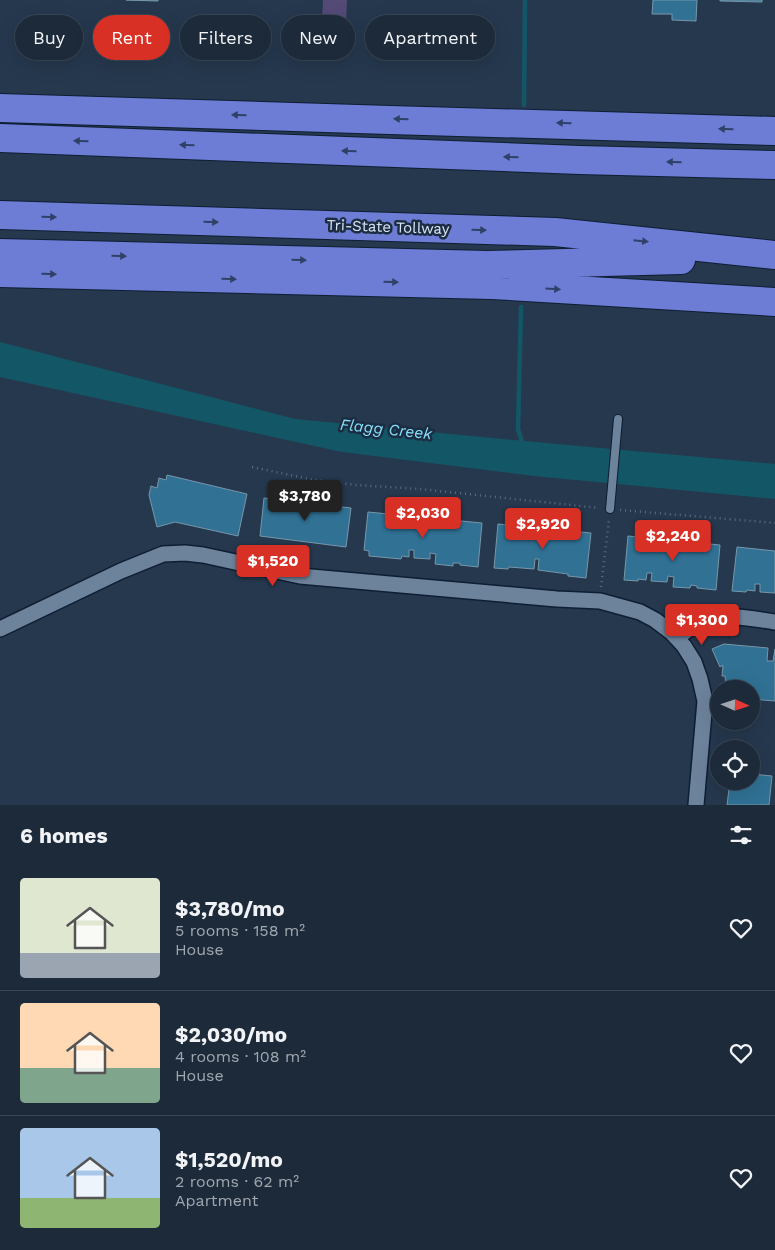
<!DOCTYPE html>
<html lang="en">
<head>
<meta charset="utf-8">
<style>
  :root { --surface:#1c2a3a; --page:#253242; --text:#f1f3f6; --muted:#a0a7af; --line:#3a4654; --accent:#d93025 }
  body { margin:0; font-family:"Work Sans",sans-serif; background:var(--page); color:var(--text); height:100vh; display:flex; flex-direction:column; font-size:19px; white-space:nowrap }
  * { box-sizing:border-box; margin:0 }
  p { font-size:16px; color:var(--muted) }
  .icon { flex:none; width:28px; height:28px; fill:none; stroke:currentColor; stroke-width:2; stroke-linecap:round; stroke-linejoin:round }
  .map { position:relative; height:805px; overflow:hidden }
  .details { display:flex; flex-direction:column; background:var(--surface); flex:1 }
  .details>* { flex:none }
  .top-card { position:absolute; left:15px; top:15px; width:500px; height:45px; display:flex; gap:10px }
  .needle { width:32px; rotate:93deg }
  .controls { position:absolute; left:710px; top:680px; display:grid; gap:10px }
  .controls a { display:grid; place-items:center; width:50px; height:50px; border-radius:50%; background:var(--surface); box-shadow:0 5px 20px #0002,0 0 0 1px var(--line); font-size:25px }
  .price { position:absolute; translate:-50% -42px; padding:0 11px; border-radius:5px; background:var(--accent); color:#fff; font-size:16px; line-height:32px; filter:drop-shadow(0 1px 2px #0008) }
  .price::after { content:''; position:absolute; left:50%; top:30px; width:15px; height:11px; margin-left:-8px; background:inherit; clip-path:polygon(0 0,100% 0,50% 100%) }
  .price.current { background:#222; color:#fff }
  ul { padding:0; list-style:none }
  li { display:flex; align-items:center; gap:15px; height:125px; padding:0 20px }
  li+li { border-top:1px solid var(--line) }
  li span { display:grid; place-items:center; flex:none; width:140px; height:100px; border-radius:5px; color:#555 }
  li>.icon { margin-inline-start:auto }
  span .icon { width:60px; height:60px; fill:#fffc; stroke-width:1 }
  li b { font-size:21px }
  h2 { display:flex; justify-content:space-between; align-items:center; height:60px; padding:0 20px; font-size:21px }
  .tag { padding:0 18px; border-radius:22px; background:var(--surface); box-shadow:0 5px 20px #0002,0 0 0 1px var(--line); font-size:18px; line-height:45px }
  .tag.current { background:var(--accent); color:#fff }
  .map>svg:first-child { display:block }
  .green { fill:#544a76 }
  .water { fill:#135766 }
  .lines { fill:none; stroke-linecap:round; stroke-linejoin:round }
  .stream { stroke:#135766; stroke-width:4.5 }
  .building { fill:#307194; stroke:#7797aa }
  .service-casing { stroke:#0e1e33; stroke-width:10 }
  .minor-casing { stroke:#0e1e33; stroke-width:18 }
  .motorway-casing { stroke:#0e1e33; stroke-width:30 }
  .path { stroke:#5d6d81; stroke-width:2.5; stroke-dasharray:1 4; stroke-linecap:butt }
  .service { stroke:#6d829b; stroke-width:8 }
  .minor { stroke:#6d829b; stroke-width:15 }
  .motorway { stroke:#6d7dd5; stroke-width:28 }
  .oneway { fill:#304168 }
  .labels { text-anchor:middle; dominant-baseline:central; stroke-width:5; stroke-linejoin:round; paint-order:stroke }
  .street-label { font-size:15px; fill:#dde8f7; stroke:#1c2d43 }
  .water-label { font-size:16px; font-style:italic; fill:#85dff6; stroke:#1c2d43 }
</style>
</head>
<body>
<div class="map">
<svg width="775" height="805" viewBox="0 0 775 805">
  <rect width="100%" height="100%" fill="#26384e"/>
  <path class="green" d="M323 0H347L345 45 321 44Z"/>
  <path class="water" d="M0 342 295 419 503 439 775 464V499L534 476 342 452 0 377Z"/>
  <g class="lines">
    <path class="stream" d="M524 105 525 0
      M521 307 518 429 523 445"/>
  </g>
  <path class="building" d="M126 0H158V1Z
    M653 0H697L696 21 672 20V14H652Z
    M720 0H762V2L720 1Z
    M167 475 247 494 238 536 175 522 157 527 149 495 151 486 157 488 159 478 166 480Z
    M264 498 351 508 346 547 260 536Z
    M368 512 482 523 478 567 460 565V563H453V566L435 564 436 554 430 553V559L414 558V550H409V557L402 556 401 559 369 556V551L364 550Z
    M498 524 591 533 586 578 568 576V574L538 570 539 559H535L534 569 509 567 508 569 494 568Z
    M628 536 720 545 716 590 697 588V586L691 585 690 588 673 587 674 577 668 576 667 582 651 581 652 573H647L646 580 638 579V581L624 580Z
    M737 547 775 551V593L760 592V584H755V591L747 590 746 592 732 591Z
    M724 644 768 648 767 661H773L775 649V701L751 699V689H726L725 676H722L723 665 720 667 712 649Z
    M751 774 772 776 769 805H727L730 781H751Z"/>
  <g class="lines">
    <defs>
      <path id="service" d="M610 509 618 419"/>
      <path id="minor" d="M0 629 121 571 163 554 185 553 203 555 300 576 557 599 600 601 640 612 655 620 671 632 684 646 694 662 700 679 705 701 696 805
        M677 638C685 632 693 625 703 620 724 612 753 619 775 622"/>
      <path id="motorway" d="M0 108C258 118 517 122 775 131
        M0 138 580 160 775 165
        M0 215 555 232 775 255
        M0 253 487 265 681 260
        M0 273 492 285 775 302"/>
    </defs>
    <use href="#service" class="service-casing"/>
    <use href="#minor" class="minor-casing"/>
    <use href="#motorway" class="motorway-casing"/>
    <path class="path" d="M252 467 309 479 356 485 420 489 599 508
      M620 510 775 523
      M601 587 609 520"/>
    <use href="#service" class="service"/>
    <use href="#minor" class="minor"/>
    <use href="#motorway" class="motorway"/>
  </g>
  <defs><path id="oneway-solid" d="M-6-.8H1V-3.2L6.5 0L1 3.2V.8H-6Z" transform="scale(1.25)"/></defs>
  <g class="oneway">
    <use href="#oneway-solid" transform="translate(239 115) rotate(-179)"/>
    <use href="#oneway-solid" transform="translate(401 119) rotate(-179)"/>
    <use href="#oneway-solid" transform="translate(564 123) rotate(-178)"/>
    <use href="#oneway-solid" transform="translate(726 129) rotate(-178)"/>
    <use href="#oneway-solid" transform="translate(81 141) rotate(-178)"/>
    <use href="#oneway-solid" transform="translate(187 145) rotate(-178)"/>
    <use href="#oneway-solid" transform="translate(349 151) rotate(-178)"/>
    <use href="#oneway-solid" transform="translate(511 157) rotate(-178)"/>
    <use href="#oneway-solid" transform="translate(674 162) rotate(-179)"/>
    <use href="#oneway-solid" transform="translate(49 217) rotate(2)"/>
    <use href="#oneway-solid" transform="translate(211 222) rotate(2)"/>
    <use href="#oneway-solid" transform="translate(479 230) rotate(2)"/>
    <use href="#oneway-solid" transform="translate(641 241) rotate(6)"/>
    <use href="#oneway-solid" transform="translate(119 256) rotate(1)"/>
    <use href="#oneway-solid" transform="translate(299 260) rotate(1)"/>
    <use href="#oneway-solid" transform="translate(49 274) rotate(1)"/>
    <use href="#oneway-solid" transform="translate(229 279) rotate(1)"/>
    <use href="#oneway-solid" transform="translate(391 282) rotate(1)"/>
    <use href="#oneway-solid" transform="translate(553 289) rotate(3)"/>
  </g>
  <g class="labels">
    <g class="street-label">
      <text transform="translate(388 227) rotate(2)">Tri-State Tollway</text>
    </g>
    <g class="water-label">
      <text transform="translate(386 429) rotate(6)">Flagg Creek</text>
    </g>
  </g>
</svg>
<div class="controls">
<a><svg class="needle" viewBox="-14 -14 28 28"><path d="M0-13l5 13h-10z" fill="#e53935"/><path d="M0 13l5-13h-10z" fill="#a0a7af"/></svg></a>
<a><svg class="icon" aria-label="locate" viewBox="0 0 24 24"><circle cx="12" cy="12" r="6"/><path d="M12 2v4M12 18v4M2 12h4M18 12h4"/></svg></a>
</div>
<b class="price current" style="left:305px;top:522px">$3,780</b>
<b class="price" style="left:423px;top:539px">$2,030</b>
<b class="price" style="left:543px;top:550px">$2,920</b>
<b class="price" style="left:673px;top:562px">$2,240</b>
<b class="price" style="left:273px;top:587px">$1,520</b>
<b class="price" style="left:702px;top:646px">$1,300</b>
<div class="top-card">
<a class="tag">Buy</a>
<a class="tag current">Rent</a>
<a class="tag">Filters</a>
<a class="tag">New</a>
<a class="tag">Apartment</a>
</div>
</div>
<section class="details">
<h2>6 homes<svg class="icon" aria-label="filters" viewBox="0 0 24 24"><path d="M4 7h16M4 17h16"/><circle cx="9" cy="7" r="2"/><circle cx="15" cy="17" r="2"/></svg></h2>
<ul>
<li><span style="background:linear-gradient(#dfe7d0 75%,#9aa5b1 0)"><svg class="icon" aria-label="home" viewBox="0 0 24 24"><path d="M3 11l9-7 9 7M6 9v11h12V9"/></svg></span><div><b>$3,780/mo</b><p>5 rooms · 158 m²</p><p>House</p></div><svg class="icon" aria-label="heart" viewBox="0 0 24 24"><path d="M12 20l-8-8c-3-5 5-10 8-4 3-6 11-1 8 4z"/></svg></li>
<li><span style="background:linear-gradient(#ffd9b3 65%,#7fa58c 0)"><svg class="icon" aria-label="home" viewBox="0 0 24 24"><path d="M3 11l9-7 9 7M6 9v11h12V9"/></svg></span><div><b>$2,030/mo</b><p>4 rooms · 108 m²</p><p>House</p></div><svg class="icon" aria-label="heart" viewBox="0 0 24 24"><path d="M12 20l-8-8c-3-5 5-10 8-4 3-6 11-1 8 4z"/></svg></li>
<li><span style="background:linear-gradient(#a9c7e8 70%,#8fb573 0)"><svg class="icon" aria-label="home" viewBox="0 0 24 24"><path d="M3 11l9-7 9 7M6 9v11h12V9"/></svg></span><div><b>$1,520/mo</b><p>2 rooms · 62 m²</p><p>Apartment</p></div><svg class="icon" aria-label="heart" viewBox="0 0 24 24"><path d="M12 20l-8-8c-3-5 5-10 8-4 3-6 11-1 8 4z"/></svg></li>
</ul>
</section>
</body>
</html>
